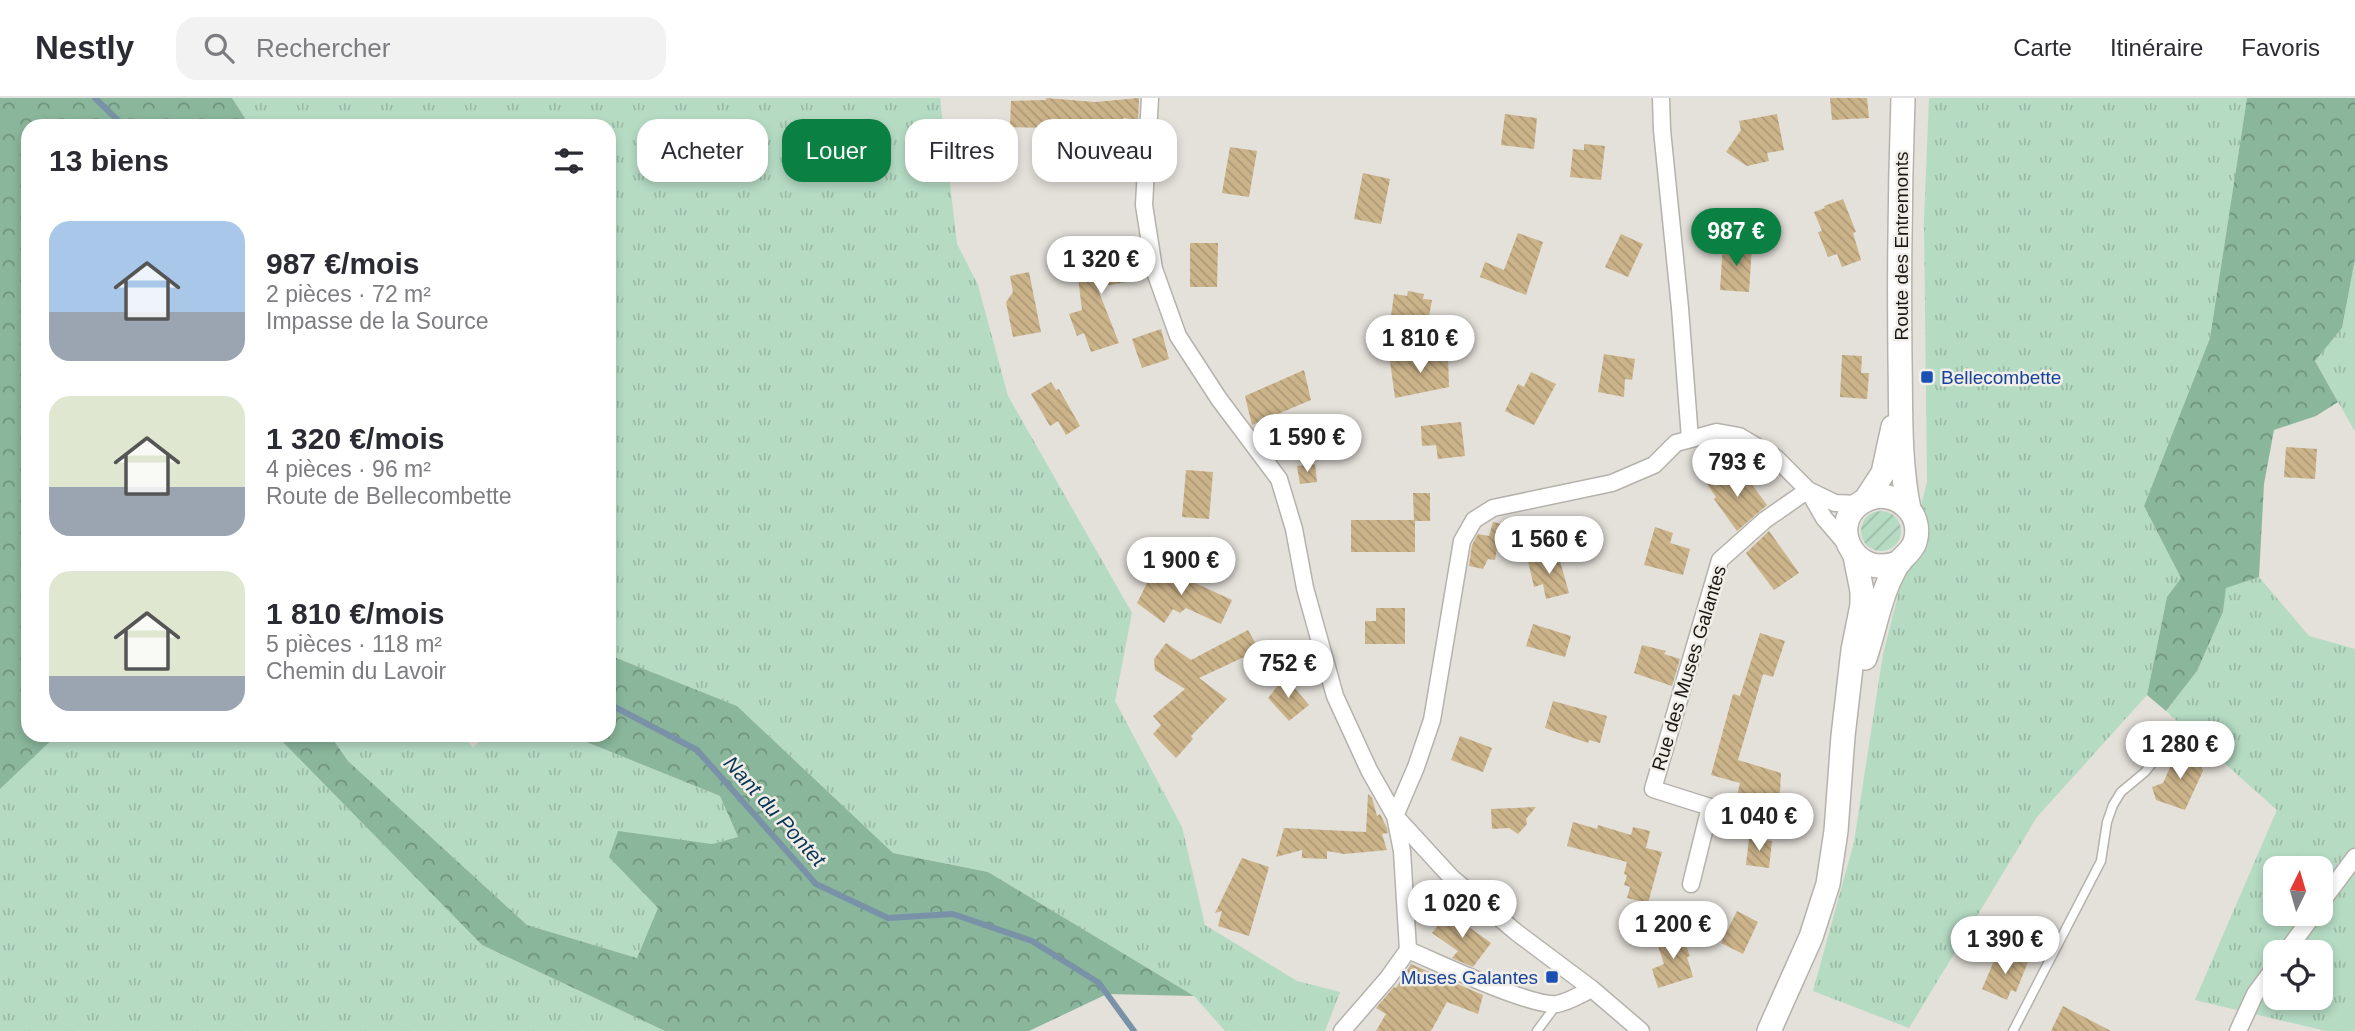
<!DOCTYPE html>
<html lang="fr">
<head>
<meta charset="utf-8">
<style>
  :root { --surface:#fff; --page:#f2f2f3; --text:#2b2b33; --muted:#7c7c81; --line:#e1e1e2; --accent:#0b8043 }
  body { margin:0; font-family:Helvetica,sans-serif; background:var(--page); color:var(--text); height:100vh; display:flex; flex-direction:column; font-size:26px; white-space:nowrap }
  * { box-sizing:border-box; margin:0 }
  p { font-size:23px; color:var(--muted) }
  .icon { flex:none; width:38px; height:38px; fill:none; stroke:currentColor; stroke-width:2; stroke-linecap:round; stroke-linejoin:round }
  .map { position:relative; flex:1; overflow:hidden }
  .panel { position:absolute; left:21px; top:21px; width:595px; height:623px; display:flex; flex-direction:column; background:var(--surface); border-radius:21px; box-shadow:0 4px 10px #0003 }
  .panel>* { flex:none }
  .guide { position:absolute; left:637px; top:21px; width:665px; height:63px; display:flex; gap:14px }
  .needle { width:46px; rotate:5deg }
  .tools { position:absolute; left:2263px; top:758px; display:grid; gap:14px }
  .tools a { display:grid; place-items:center; width:70px; height:70px; border-radius:14px; background:var(--surface); box-shadow:0 4px 10px #0003; font-size:35px }
  .price { position:absolute; translate:-50% -60px; padding:0 16px; border-radius:24px; background:#fff; color:#222; font-size:23px; line-height:46px; filter:drop-shadow(0 2px 4px #0008) }
  .price::after { content:''; position:absolute; left:50%; top:42px; width:21px; height:16px; margin-left:-10px; background:inherit; clip-path:polygon(0 0,100% 0,50% 100%) }
  .price.current { background:var(--accent); color:#fff }
  ul { padding:0; list-style:none }
  li { display:flex; align-items:center; gap:21px; height:175px; padding:0 28px }
  li span { display:grid; place-items:center; flex:none; width:196px; height:140px; border-radius:21px; color:#555 }
  li>.icon { margin-inline-start:auto }
  span .icon { width:84px; height:84px; fill:#fffc; stroke-width:1 }
  li b { font-size:30px }
  h2 { display:flex; justify-content:space-between; align-items:center; height:84px; padding:0 28px; font-size:30px }
  .tag { padding:0 24px; border-radius:21px; background:var(--surface); box-shadow:0 4px 10px #0003; font-size:24px; line-height:63px }
  .tag.current { background:var(--accent); color:#fff }
  header { display:flex; align-items:center; gap:42px; box-sizing:border-box; height:98px; padding:0 35px; background:var(--surface); border-bottom:2px solid var(--line) }
  header strong { font-size:33px }
  nav { display:flex; gap:38px; margin-inline-start:auto; font-size:24px }
  .search { width:490px; height:63px; background:var(--page); display:flex; align-items:center; gap:18px; box-sizing:border-box; padding:0 24px; border-radius:21px; color:var(--muted); font-size:26px }
  .map>svg:first-child { display:block }
  .grass { fill:url(#grass-tufts); fill-rule:evenodd }
  .forest { fill:url(#forest-crowns) }
  .garden { fill:url(#garden-furrows) }
  .lines { fill:none; stroke-linecap:round; stroke-linejoin:round }
  .stream { stroke:#7992a8; stroke-width:6 }
  .building { fill:url(#building-back-hatch) }
  .lane-casing { stroke:#b5b2ac; stroke-width:11 }
  .street-casing { stroke:#b5b2ac; stroke-width:19 }
  .secondary-casing { stroke:#b5b2ac; stroke-width:26 }
  .lane { stroke:#fff; stroke-width:8 }
  .street { stroke:#fff; stroke-width:16 }
  .secondary { stroke:#fff; stroke-width:23 }
  .transit-dot { fill:#1a4fb4; stroke:#f1eee8; stroke-width:2.5 }
  .labels { text-anchor:middle; dominant-baseline:central; stroke-width:5; stroke-linejoin:round; paint-order:stroke }
  .street-label { font-size:19px; fill:#191815; stroke:#f1eee8 }
  .transit-label { font-size:19px; fill:#164399; stroke:#f1eee8; text-anchor:start }
  .water-label { font-size:21px; font-style:italic; fill:#0b3555; stroke:#f1eee8 }
</style>
</head>
<body>
<header>
<strong>Nestly</strong>
<div class="search"><svg class="icon" aria-label="search" viewBox="0 0 24 24"><circle cx="10" cy="10" r="6"/><path d="M15 15l6 6"/></svg>Rechercher</div>
<nav><a>Carte</a><a>Itinéraire</a><a>Favoris</a></nav>
</header>
<div class="map">
<svg width="2355" height="933" viewBox="0 0 2355 933">
  <defs>
    <pattern id="grass-tufts" width="24" height="20" patternUnits="userSpaceOnUse" patternTransform="scale(1.75)"><rect width="24" height="20" fill="#b5dbc3"/><path d="M3 7l-1-3M5 7V3M7 7l1-3M15 17l-1-3M17 17v-4M19 17l1-3" fill="none" stroke="#9bbba7"/></pattern>
    <pattern id="forest-crowns" width="20" height="18" patternUnits="userSpaceOnUse" patternTransform="scale(1.75)"><rect width="20" height="18" fill="#8ab69b"/><path d="M2 6a3 3 0 1 1 6 0M12 15a3 3 0 1 1 6 0" fill="none" stroke="#70937d"/></pattern>
    <pattern id="garden-furrows" width="10" height="10" patternUnits="userSpaceOnUse" patternTransform="scale(1.75)"><rect width="10" height="10" fill="#b5dbc3"/><path d="M-1 1l2-2M0 10L10 0M9 11l2-2" fill="none" stroke="#9bbba7"/></pattern>
    <pattern id="building-back-hatch" width="6" height="6" patternUnits="userSpaceOnUse" patternTransform="scale(1.75)"><rect width="6" height="6" fill="#cbb38a"/><path d="M-1 5l2 2M0 0l6 6M5-1l2 2" fill="none" stroke="#ae9976"/></pattern>
  </defs>
  <rect width="100%" height="100%" fill="#e4e0da"/>
  <path class="grass" d="M232 0H940L957 146 978 187 1008 298 1132 515 1115 603 1182 729 1205 827 1297 883 1340 894 1325 933H1225L1194 898 988 774 893 755 737 608 609 557V28H250Z
    M1929 0H2247L2210 240 2144 408 2181 480 2167 499 2147 597 2037 719 1909 930 1813 893 1854 744 1883 556 1927 384 1924 122Z
    M2355 161V332H2354L2315 263 2342 230Z
    M2259 479 2309 538 2355 551V933H2326L2195 902 2277 712 2166 613 2197 573 2223 514 2226 489ZM2275 770H2320V816H2275ZM2275 854H2320V900H2275Z
    M57 637H276L482 847 665 933H0V691Z
    M330 637H460L473 649 488 637H569L720 698 738 739 712 746 618 734 610 759 659 810 637 860 527 827 348 663Z"/>
  <path class="forest" d="M0 0H232L250 28H28V637H57L0 691Z
    M2247 0H2355V161L2342 230 2315 263 2338 304 2316 318 2274 332 2264 386 2259 479 2226 490 2223 514 2197 573 2166 613 2147 597 2167 499 2181 480 2144 408 2210 240Z
    M609 557 737 608 893 755 988 774 1194 898 1107 896 1029 933H665L482 847 276 637H330L348 663 527 827 637 860 658 810 609 759 618 733 712 746 738 739 720 698 569 637H609Z"/>
  <path class="garden" d="M1861 433a20 20 0 1 1 40 0a20 20 0 1 1-40 0Z"/>
  <g class="lines">
    <path class="stream" d="M95 0 124 28
      M609 606 697 652 816 786 888 820 953 816 1032 843 1099 885 1134 933"/>
  </g>
  <path class="building" d="M1046 0 1095 4 1139 0 1138 22 1123 20 1122 67H1100V75H1077V40H1075V36L1050 35V30L1010 29 1011 3 1046 2Z
    M1830 0H1867L1869 20 1832 22Z
    M1505 16 1537 20 1534 51 1501 47Z
    M1777 16 1784 52 1767 55 1769 63 1747 68 1726 54 1741 32 1739 23Z
    M1584 46 1605 48 1601 82 1570 79 1573 51 1584 52Z
    M1230 49 1257 53 1249 99 1222 95Z
    M1363 75 1390 81 1381 126 1354 121Z
    M1843 101 1856 134 1853 135 1861 162 1842 169 1837 156 1828 159 1818 134 1822 133 1814 114 1825 110 1824 108Z
    M1518 135 1543 144 1526 197 1480 179 1485 164 1504 172Z
    M1621 136 1643 146 1628 179 1605 169Z
    M1190 145H1218L1217 189H1190Z
    M1080 146 1088 166 1141 157 1145 181 1097 189 1119 245 1091 254 1084 235 1077 238 1069 216 1082 212 1074 147Z
    M1723 146 1752 148 1749 194 1720 192Z
    M1029 174 1041 234 1013 239 1006 204 1013 194 1010 178Z
    M1408 193 1424 196 1423 201 1432 202 1425 239 1389 233 1394 196 1407 198Z
    M1161 231 1169 261 1142 270 1132 241Z
    M1604 256 1635 261 1632 282 1625 281 1624 299 1598 294Z
    M1448 257 1449 289 1395 300 1390 263Z
    M1842 257 1862 258 1861 275H1869L1867 301 1840 299Z
    M1304 272 1311 302 1252 327 1245 298Z
    M1531 274 1556 286 1534 327 1505 313 1518 286 1524 289Z
    M1051 284 1056 292 1059 291 1080 328 1066 337 1058 323 1050 328 1031 296Z
    M1461 324 1465 358 1438 361 1436 347 1422 348 1421 328Z
    M2286 349 2317 351 2315 381 2284 379Z
    M1315 366 1317 384 1300 386 1297 368Z
    M1728 371 1738 386 1747 380 1767 407 1737 433 1714 401 1716 399 1707 386Z
    M1186 372 1213 374 1209 421 1182 419Z
    M1413 395H1430V423H1415V454H1351V422H1414Z
    M1493 424 1510 428 1505 447 1498 445 1495 462 1488 461 1483 471 1469 468 1472 447 1478 436 1489 438Z
    M1655 429 1673 435 1670 445 1690 451 1683 477 1644 467Z
    M1769 433 1799 475 1774 492 1746 455Z
    M1558 456 1569 495 1546 501 1543 486 1534 489 1528 463Z
    M1156 467 1232 502 1221 526 1186 510 1180 515 1173 511 1164 525 1137 505Z
    M1376 510H1405V546H1365V523H1376Z
    M1533 526 1571 538 1565 559 1526 548Z
    M1248 532 1259 552 1199 580 1227 601 1191 638 1193 641 1176 660 1153 636 1161 627 1153 618 1185 591 1155 572 1154 561 1166 545 1191 562Z
    M1760 535 1785 543 1773 579 1763 576 1738 662 1781 675 1779 713 1776 714 1736 703 1740 685 1711 677 1733 596 1740 598Z
    M1642 547 1666 553 1664 556 1680 561 1672 588 1634 575Z
    M1285 579 1309 607 1289 623 1268 600Z
    M1553 603 1607 618 1600 645 1589 642 1588 645 1545 630Z
    M1460 638 1492 650 1483 674 1451 662Z
    M2178 652 2198 660 2203 673 2185 712 2156 702 2152 689 2163 685Z
    M1368 696 1372 700 1377 718 1380 716 1387 730 1388 735 1382 736 1387 752 1344 756 1327 753V761L1302 760V752L1276 759 1284 730 1366 734Z
    M1536 709 1526 721 1527 726 1518 736 1509 730 1492 731 1491 711Z
    M1573 724 1597 731 1598 727 1631 737 1633 729 1650 733 1646 750 1662 754 1648 805 1627 800 1630 789 1624 787 1627 777 1624 776 1627 764 1567 748Z
    M1749 740 1772 743 1769 770 1746 767Z
    M1242 760 1269 769 1249 838 1218 828 1222 813 1215 815Z
    M1737 813 1758 824 1743 856 1721 845Z
    M1448 814 1491 845 1473 869 1452 860 1458 853 1432 835Z
    M1681 834 1690 858 1687 859 1693 879 1658 890 1652 871 1664 866 1656 842Z
    M2006 854 2028 864 2016 894 2011 892 2007 902 1982 891 1994 863 2001 866Z
    M1411 866 1483 897 1478 916 1447 904 1431 933H1376L1386 916 1376 910 1394 889 1396 890Z
    M2063 908 2111 933H2051Z"/>
  <g class="lines">
    <defs>
      <path id="lane" d="M1537 933 1557 906
        M2013 933 2101 763 2107 724 2113 707 2121 694 2145 674 2165 649"/>
      <path id="street" d="M1150 0 1144 107 1154 171 1178 238 1219 301 1279 381 1294 431 1305 490 1335 598 1369 672 1395 718 1451 779 1516 834 1592 891 1641 933
        M1661 0 1662 32 1680 210 1690 341
        M1808 392 1835 405 1859 406
        M1691 786 1710 709 1653 691 1720 462 1765 422 1808 392
        M2320 806 2355 759
        M1408 852 1402 753 1395 718 1416 669 1432 622 1462 443 1474 422 1493 410 1612 385 1654 367 1676 345 1717 334 1739 338 1776 360 1808 392 1824 420 1848 448
        M1408 852C1437 864 1530 909 1557 906 1569 904 1581 896 1592 891
        M2286 854 2314 816
        M1342 933 1388 880 1408 852
        M2238 933 2255 896 2275 869"/>
      <path id="secondary" d="M1903 0C1900 87 1899 174 1900 262 1901 311 1899 363 1909 411
        M1866 401 1883 375 1893 329
        M1865 560C1874 534 1878 508 1889 483 1892 477 1895 470 1899 464 1905 457 1912 453 1915 444 1924 415 1895 390 1868 401 1824 419 1851 485 1900 464
        M1769 933 1811 839 1828 786 1836 733 1843 638 1853 552 1862 507V493L1855 458"/>
    </defs>
    <use href="#lane" class="lane-casing"/>
    <use href="#street" class="street-casing"/>
    <use href="#secondary" class="secondary-casing"/>
    <use href="#lane" class="lane"/>
    <use href="#street" class="street"/>
    <use href="#secondary" class="secondary"/>
  </g>
  <g class="transit-dot">
    <rect x="1920" y="272" width="14" height="14" rx="3.5"/>
    <rect x="1545" y="872" width="14" height="14" rx="3.5"/>
  </g>
  <g class="labels">
    <g class="street-label">
      <text transform="translate(1901 148) rotate(-90)">Route des Entremonts</text>
      <text transform="translate(1689 570) rotate(-73)">Rue des Muses Galantes</text>
    </g>
    <g class="transit-label">
      <text x="1941" y="279">Bellecombette</text>
      <text x="1538" y="879" text-anchor="end">Muses Galantes</text>
    </g>
    <g class="water-label">
      <text transform="translate(775 713) rotate(48)">Nant du Pontet</text>
    </g>
  </g>
</svg>
<div class="tools">
<a><svg class="needle" viewBox="-14 -14 28 28"><path d="M0-13l5 13h-10z" fill="#e53935"/><path d="M0 13l5-13h-10z" fill="#7c7c81"/></svg></a>
<a><svg class="icon" aria-label="locate" viewBox="0 0 24 24"><circle cx="12" cy="12" r="6"/><path d="M12 2v4M12 18v4M2 12h4M18 12h4"/></svg></a>
</div>
<b class="price current" style="left:1736px;top:170px">987 €</b>
<b class="price" style="left:1101px;top:198px">1 320 €</b>
<b class="price" style="left:1420px;top:277px">1 810 €</b>
<b class="price" style="left:1307px;top:376px">1 590 €</b>
<b class="price" style="left:1737px;top:401px">793 €</b>
<b class="price" style="left:1549px;top:478px">1 560 €</b>
<b class="price" style="left:1181px;top:499px">1 900 €</b>
<b class="price" style="left:1288px;top:602px">752 €</b>
<b class="price" style="left:2180px;top:683px">1 280 €</b>
<b class="price" style="left:1759px;top:755px">1 040 €</b>
<b class="price" style="left:1462px;top:842px">1 020 €</b>
<b class="price" style="left:1673px;top:863px">1 200 €</b>
<b class="price" style="left:2005px;top:878px">1 390 €</b>
<div class="guide">
<a class="tag">Acheter</a>
<a class="tag current">Louer</a>
<a class="tag">Filtres</a>
<a class="tag">Nouveau</a>
</div>
<section class="panel">
<h2>13 biens<svg class="icon" aria-label="filters" viewBox="0 0 24 24"><path d="M4 7h16M4 17h16"/><circle cx="9" cy="7" r="2"/><circle cx="15" cy="17" r="2"/></svg></h2>
<ul>
<li><span style="background:linear-gradient(#a9c7e8 65%,#9aa5b1 0)"><svg class="icon" aria-label="home" viewBox="0 0 24 24"><path d="M3 11l9-7 9 7M6 9v11h12V9"/></svg></span><div><b>987 €/mois</b><p>2 pièces · 72 m²</p><p>Impasse de la Source</p></div></li>
<li><span style="background:linear-gradient(#dfe7d0 65%,#9aa5b1 0)"><svg class="icon" aria-label="home" viewBox="0 0 24 24"><path d="M3 11l9-7 9 7M6 9v11h12V9"/></svg></span><div><b>1 320 €/mois</b><p>4 pièces · 96 m²</p><p>Route de Bellecombette</p></div></li>
<li><span style="background:linear-gradient(#dfe7d0 75%,#9aa5b1 0)"><svg class="icon" aria-label="home" viewBox="0 0 24 24"><path d="M3 11l9-7 9 7M6 9v11h12V9"/></svg></span><div><b>1 810 €/mois</b><p>5 pièces · 118 m²</p><p>Chemin du Lavoir</p></div></li>
</ul>
</section>
</div>
</body>
</html>
